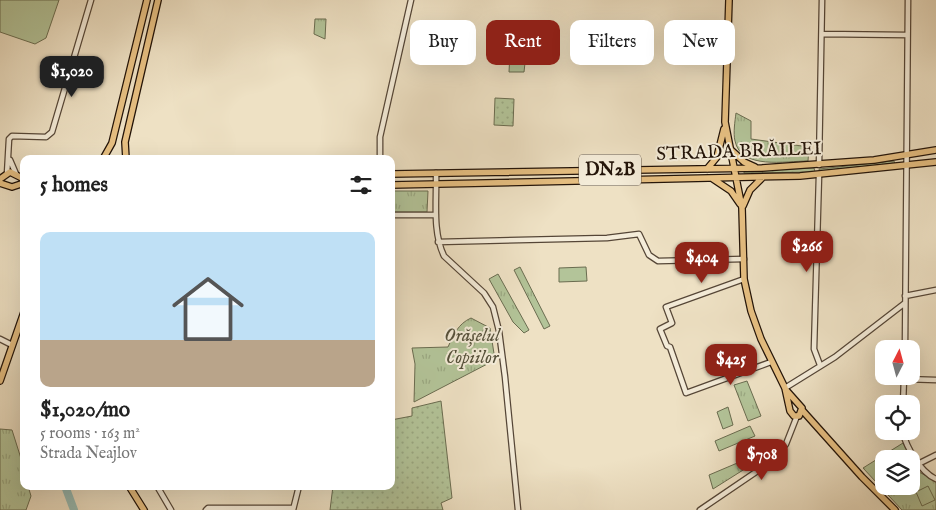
<!DOCTYPE html>
<html lang="en">
<head>
<meta charset="utf-8">
<style>
  :root { --surface:#fff; --page:#f6f6f6; --text:#222; --muted:#767676; --line:#e0e0e0; --accent:#8f2418 }
  body { margin:0; font-family:"IM FELL English",serif; background:var(--page); color:var(--text); height:100vh; display:flex; flex-direction:column; font-size:19px; white-space:nowrap }
  * { box-sizing:border-box; margin:0 }
  p { font-size:16px; color:var(--muted) }
  .icon { flex:none; width:28px; height:28px; fill:none; stroke:currentColor; stroke-width:2; stroke-linecap:round; stroke-linejoin:round }
  .map { position:relative; flex:1; overflow:hidden }
  .drawer { position:absolute; left:20px; top:155px; width:375px; height:335px; display:flex; flex-direction:column; background:var(--surface); border-radius:10px; box-shadow:0 5px 20px #0002 }
  .drawer>* { flex:none }
  .guide { position:absolute; left:410px; top:20px; width:450px; height:45px; display:flex; gap:10px }
  .needle { width:32px; rotate:6deg }
  .fabs { position:absolute; left:875px; top:340px; display:grid; gap:10px }
  .fabs a { display:grid; place-items:center; width:45px; height:45px; border-radius:10px; background:var(--surface); box-shadow:0 5px 20px #0002; font-size:25px }
  .price { position:absolute; translate:-50% -42px; padding:0 11px; border-radius:10px; background:var(--accent); color:#fff; font-size:16px; line-height:32px; filter:drop-shadow(0 1px 2px #0008) }
  .price::after { content:''; position:absolute; left:50%; top:30px; width:15px; height:11px; margin-left:-8px; background:inherit; clip-path:polygon(0 0,100% 0,50% 100%) }
  .price.on { background:#222; color:#fff }
  ul { padding:0; list-style:none }
  li { display:grid; align-content:center; gap:10px; height:265px; padding:0 20px }
  li+li { border-top:1px solid var(--line) }
  li span { display:grid; place-items:center; height:155px; border-radius:10px; color:#555 }
  li>.icon { margin-inline-start:auto }
  span .icon { width:90px; height:90px; fill:#fffc; stroke-width:1 }
  li b { font-size:21px }
  h2 { display:flex; justify-content:space-between; align-items:center; height:60px; padding:0 20px; font-size:21px }
  .tag { padding:0 18px; border-radius:10px; background:var(--surface); box-shadow:0 5px 20px #0002; font-size:18px; line-height:45px }
  .tag.on { background:var(--accent); color:#fff }
  .map>svg:first-child { display:block }
  .grass { fill:url(#grass-dots); stroke:#6a6c50 }
  .park { fill:url(#park-tufts); stroke:#6a6c50; fill-rule:evenodd }
  .pitch { fill:#b3c499; stroke:#6a6c50 }
  .lines { fill:none; stroke-linecap:round; stroke-linejoin:round }
  .river { stroke:#99bdb5; stroke-width:8 }
  .minor-casing { stroke:#554637; stroke-width:7 }
  .major-casing { stroke:#221308; stroke-width:8 }
  .minor { stroke:#f4ecd9; stroke-width:4.5 }
  .major { stroke:#e7c082; stroke-width:5.5 }
  .labels { text-anchor:middle; dominant-baseline:central; stroke-width:4; stroke-linejoin:round; paint-order:stroke }
  .shield { fill:#f4ecd9; stroke:#615447; stroke-width:1 }
  .shield-label { font-size:18px; font-weight:bold; fill:#221308 }
  .street-label { font-size:19px; fill:#221308; stroke:#f4ecd9 }
  .park-label { font-size:19px; font-style:italic; fill:#55513b; stroke:#f4ecd9 }
</style>
</head>
<body>
<div class="map">
<svg width="936" height="510" viewBox="0 0 936 510">
  <defs>
    <pattern id="grass-dots" width="8" height="8" patternUnits="userSpaceOnUse" patternTransform="scale(1.25)"><rect width="8" height="8" fill="#b3c499"/><path d="M2 2h.1M6 6h.1" fill="none" stroke="#9aa882" stroke-width="1.8" stroke-linecap="round"/></pattern>
    <pattern id="park-tufts" width="24" height="20" patternUnits="userSpaceOnUse" patternTransform="scale(1.25)"><rect width="24" height="20" fill="#b3c499"/><path d="M3 7l-1-3M5 7V3M7 7l1-3M15 17l-1-3M17 17v-4M19 17l1-3" fill="none" stroke="#9aa882"/></pattern>
  </defs>
  <rect width="100%" height="100%" fill="#eee1c4"/>
  <filter id="stains"><feTurbulence type="fractalNoise" baseFrequency=".004" numOctaves="4"/><feColorMatrix values="0 0 0 0 .2 0 0 0 0 .09 0 0 0 0 .02 0 0 0 .5 -.17"/></filter>
  <radialGradient id="worn" r=".72"><stop offset=".6" stop-color="#630" stop-opacity="0"/><stop offset="1" stop-color="#630" stop-opacity=".3"/></radialGradient>
  <path class="grass" d="M495 98 514 99 513 126 494 125Z
    M894 161 895 164 820 173 819 169Z
    M814 168 815 172 744 173V171Z
    M441 401 452 498 441 503 443 510H330L333 486H391V420L412 416V408Z"/>
  <path class="park" d="M315 19H326L325 39 314 34Z
    M736 113 751 121V139L809 147 808 161C786 161 741 170 735 141 733 133 735 121 736 113Z
    M391 191H428L427 212H391Z
    M520 267 550 326 544 329 514 270Z
    M498 274 529 330 524 333 513 322 489 279Z
    M471 318 490 328 495 360 414 402 415 364 412 348 448 347C454 334 458 324 471 318Z
    M747 381 761 416 748 421 734 385Z
    M728 407 733 425 723 429 717 412Z
    M750 426 755 436 719 451 715 441Z
    M0 429 12 430 24 468V486H28L31 496 26 510H0Z
    M903 443 919 472 936 481V510H902L863 468ZM884 459H911V486H884Z
    M768 450 759 460 713 489 709 475Z"/>
  <path class="pitch" d="M0 0H59L46 38 35 44 0 32Z
    M510 53 526 54 524 72H509Z
    M586 267 587 281 559 282V268Z
    M928 486 935 500 922 506 916 492Z"/>
  <g class="lines">
    <path class="river" d="M65 486 74 510"/>
    <defs>
      <path id="minor" d="M822 34 907 35
        M380 159V137L411 0
        M10 160 16 174
        M819 165 822 0
        M436 173C437 200 432 231 444 256L484 293 493 307 499 331 505 377 518 510
        M7 174 9 139 12 136 46 137 52 132 91 0
        M819 175 814 349 820 365
        M391 215H436
        M438 242 607 238 639 234 649 255 658 261 744 259
        M744 279 666 307 672 323 660 329 667 346 670 347 686 393 771 362
        M905 296 936 290
        M0 339 12 345
        M905 349 908 0
        M904 379 936 380
        M785 388 835 357 905 303
        M903 404 904 378
        M902 431C907 448 920 472 936 479
        M918 464 936 455
        M157 486 171 510
        M206 510 208 508H293
        M293 510 299 486
        M700 510 772 461 786 444 797 416"/>
      <path id="major" d="M729 0 725 122 742 208 744 279 751 311 761 339 785 388 790 411 794 416H799L802 408 786 390
        M730 149 744 162 755 167
        M103 159 112 143 147 0
        M126 159 125 142 158 0
        M707 169 717 157 724 129
        M391 174 762 168 874 160 936 150
        M0 179 10 172 24 179
        M713 179 731 191 740 204
        M0 183 12 187 24 183
        M391 185 800 176 936 162
        M743 206 750 190 763 177
        M0 381 24 312
        M802 410 862 477 895 510
        M129 486 144 510"/>
    </defs>
    <use href="#minor" class="minor-casing"/>
    <use href="#major" class="major-casing"/>
    <use href="#minor" class="minor"/>
    <use href="#major" class="major"/>
  </g>
  <g class="labels">
    <rect class="shield" x="579" y="154.5" width="62" height="31" rx="4"/>
    <g class="shield-label">
      <text x="610" y="170">DN2B</text>
    </g>
    <g class="street-label">
      <text transform="translate(739 152) rotate(-2)">STRADA BRĂILEI</text>
    </g>
    <g class="park-label">
      <text x="472" y="336">Orășelul<tspan x="472" dy="22">Copiilor</tspan></text>
    </g>
  </g>
  <rect width="100%" height="100%" filter="url(#stains)"/>
  <rect width="100%" height="100%" fill="url(#worn)"/>
</svg>
<div class="fabs">
<a><svg class="needle" viewBox="-14 -14 28 28"><path d="M0-13l5 13h-10z" fill="#e53935"/><path d="M0 13l5-13h-10z" fill="#767676"/></svg></a>
<a><svg class="icon" aria-label="locate" viewBox="0 0 24 24"><circle cx="12" cy="12" r="6"/><path d="M12 2v4M12 18v4M2 12h4M18 12h4"/></svg></a>
<a><svg class="icon" aria-label="layers" viewBox="0 0 24 24"><path d="M12 4l9 5-9 5-9-5zM3 14l9 5 9-5"/></svg></a>
</div>
<b class="price on" style="left:72px;top:98px">$1,020</b>
<b class="price" style="left:807px;top:273px">$266</b>
<b class="price" style="left:702px;top:284px">$404</b>
<b class="price" style="left:731px;top:386px">$425</b>
<b class="price" style="left:762px;top:481px">$708</b>
<div class="guide">
<a class="tag">Buy</a>
<a class="tag on">Rent</a>
<a class="tag">Filters</a>
<a class="tag">New</a>
</div>
<section class="drawer">
<h2>5 homes<svg class="icon" aria-label="filters" viewBox="0 0 24 24"><path d="M4 7h16M4 17h16"/><circle cx="9" cy="7" r="2"/><circle cx="15" cy="17" r="2"/></svg></h2>
<ul>
<li><span style="background:linear-gradient(#bfe0f5 70%,#b9a48a 0)"><svg class="icon" aria-label="home" viewBox="0 0 24 24"><path d="M3 11l9-7 9 7M6 9v11h12V9"/></svg></span><div><b>$1,020/mo</b><p>5 rooms · 163 m²</p><p>Strada Neajlov</p></div></li>
</ul>
</section>
</div>
</body>
</html>
